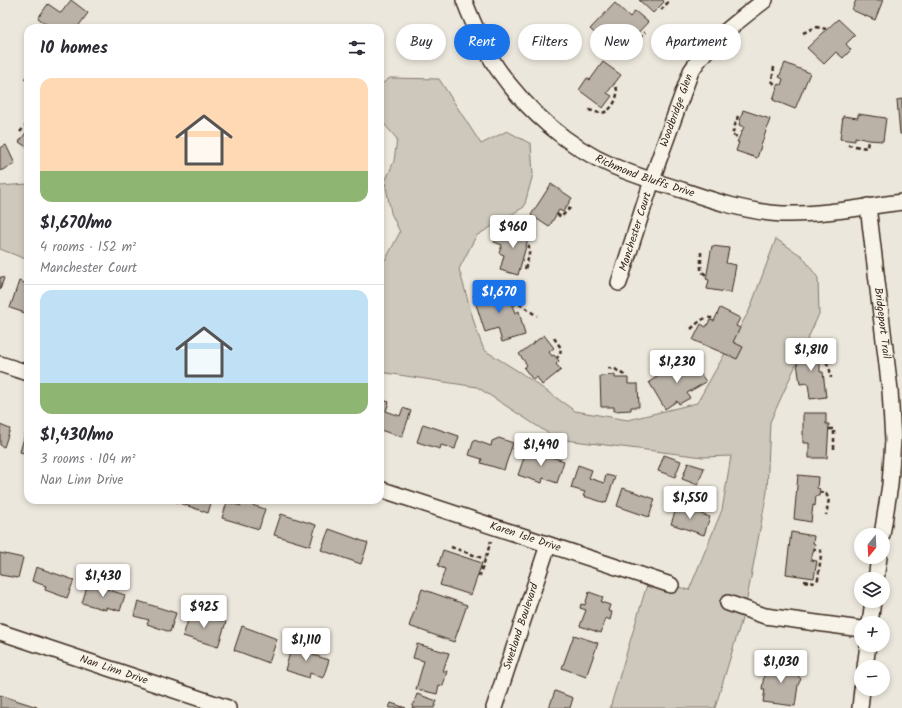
<!DOCTYPE html>
<html lang="en">
<head>
<meta charset="utf-8">
<style>
  :root { --surface:#fff; --page:#f2f2f3; --text:#2b2b33; --muted:#7c7c81; --line:#e1e1e2; --accent:#1a73e8 }
  body { margin:0; font-family:Kalam,sans-serif; background:var(--page); color:var(--text); height:100vh; display:flex; flex-direction:column; font-size:15px; white-space:nowrap }
  * { box-sizing:border-box; margin:0 }
  p { font-size:13px; color:var(--muted) }
  .icon { flex:none; width:22px; height:22px; fill:none; stroke:currentColor; stroke-width:2; stroke-linecap:round; stroke-linejoin:round }
  .map { position:relative; flex:1; overflow:hidden }
  .sheet { position:absolute; left:24px; top:24px; width:360px; height:480px; display:flex; flex-direction:column; background:var(--surface); border-radius:12px; box-shadow:0 2px 6px #0003 }
  .sheet>* { flex:none }
  .guide { position:absolute; left:396px; top:24px; width:380px; height:36px; display:flex; gap:8px }
  .needle { width:26px; rotate:198deg }
  .buttons { position:absolute; left:854px; top:528px; display:grid; gap:8px }
  .buttons a { display:grid; place-items:center; width:36px; height:36px; border-radius:50%; background:var(--surface); box-shadow:0 2px 6px #0003; font-size:20px }
  .price { position:absolute; translate:-50% -34px; padding:0 9px; border-radius:4px; background:#fff; color:#222; font-size:13px; line-height:26px; filter:drop-shadow(0 1px 2px #0008) }
  .price::after { content:''; position:absolute; left:50%; top:24px; width:12px; height:9px; margin-left:-6px; background:inherit; clip-path:polygon(0 0,100% 0,50% 100%) }
  .price.selected { background:var(--accent); color:#fff }
  ul { padding:0; list-style:none }
  li { display:grid; align-content:center; gap:8px; height:212px; padding:0 16px }
  li+li { border-top:1px solid var(--line) }
  li span { display:grid; place-items:center; height:124px; border-radius:12px; color:#555 }
  li>.icon { margin-inline-start:auto }
  span .icon { width:72px; height:72px; fill:#fffc; stroke-width:1 }
  li b { font-size:17px }
  h2 { display:flex; justify-content:space-between; align-items:center; height:48px; padding:0 16px; font-size:17px }
  .pill { padding:0 14px; border-radius:18px; background:var(--surface); box-shadow:0 2px 6px #0003; font-size:14px; line-height:36px }
  .pill.selected { background:var(--accent); color:#fff }
  .map>svg:first-child { display:block }
  .green { fill:#cec8bc; stroke:#84796d }
  .building { fill:#bab2a7; stroke:#3b2a1e }
  .lines { fill:none; stroke-linecap:round; stroke-linejoin:round }
  .minor-casing { stroke:#3b2a1e; stroke-width:18 }
  .path { stroke:#3b2a1e; stroke-width:2.5; stroke-dasharray:4 3; stroke-linecap:butt }
  .minor { stroke:#f7f3e8; stroke-width:15 }
  .labels { text-anchor:middle; dominant-baseline:central; stroke-width:4; stroke-linejoin:round; paint-order:stroke }
  .street-label { font-size:11px; fill:#3b2a1e; stroke:#f7f3e8 }
</style>
</head>
<body>
<div class="map">
<svg width="902" height="708" viewBox="0 0 902 708">
  <rect width="100%" height="100%" fill="#ece7dc"/>
  <filter id="ink" filterUnits="userSpaceOnUse"><feTurbulence type="fractalNoise" baseFrequency=".025" numOctaves="2"/><feDisplacementMap in="SourceGraphic" scale="8" xChannelSelector="R" yChannelSelector="G"/><feConvolveMatrix kernelMatrix="1 2 1 2 8 2 1 2 1" color-interpolation-filters="sRGB"/></filter>
  <g filter="url(#ink)">
    <path class="green" d="M390 78 439 79 481 144 507 131 531 144 533 174 524 207 476 236 459 269 476 329 484 350 521 373 575 411 628 420 697 403 749 311 776 239 802 256 818 278 819 314 770 422 767 492 745 609 715 708H610L649 578 689 590 722 510 731 456 703 457 557 439 477 387 380 372V261L386 259 400 232 391 213 385 182 394 161 397 139 380 119V85Z
      M28 184V260L0 249V186Z"/>
    <path class="building" d="M71 0 88 13 77 28H52L38 18 48 4 61 13Z
      M639 0H663L664 2 653 13Z
      M856 0H883L875 20 852 10Z
      M615 3 630 17 635 11 648 22 632 39 624 31 608 45 590 29Z
      M838 19 855 35 846 44 851 50 843 58 836 52 824 64 807 48Z
      M603 62 621 75 607 93 612 96 603 108 579 90 587 78 590 80Z
      M785 63 810 73 795 109 773 100 778 84 781 85 783 79 779 77Z
      M28 74V82L24 79Z
      M902 99V134H900L897 100Z
      M743 110 770 119 757 158 736 151 739 142H737L744 127 739 125Z
      M858 114 886 118 883 141 868 140 855 137V141L840 139 843 116 858 118Z
      M28 130V148L19 142Z
      M6 145 15 164 0 171V148Z
      M551 184 572 198 563 212 559 210 549 227 531 215Z
      M507 226 530 232 518 275 500 270 504 255 499 253 502 245 494 242 497 233 504 235Z
      M712 246 729 248 726 263 736 265 731 293 707 289 709 280 706 279Z
      M0 277 4 278 0 290Z
      M19 281 28 284 25 293 28 294V314L10 308Z
      M504 285 515 313 519 311 525 335 502 342 498 328 485 332 473 295Z
      M720 308 740 318 736 326 740 328 733 342 743 347 737 359 693 340 701 324 706 327 710 320 714 321Z
      M544 335 554 348 549 352 552 356 554 355 559 361 556 364 561 370 542 385 537 377 533 380 524 368 527 365 519 354Z
      M816 346 817 357H820V372H823L826 397 810 399 808 383 800 384 795 349Z
      M691 362 692 364 694 363 706 382 687 393 690 398 679 404 677 401 665 409 649 382 670 369 672 372Z
      M615 375V378H628V384H638L639 407H631V410L614 411V407H601L600 376Z
      M380 399 389 402 386 411 400 416 403 408 411 411 402 437 380 430Z
      M803 413H826V424H829L827 458H809V443H803Z
      M423 424 459 436 455 449 441 445 440 449 417 442Z
      M0 425 10 429 4 447 0 445Z
      M25 434 28 435V454L20 452Z
      M499 438 513 443 504 470 481 463 482 459 469 455 474 440 491 446 492 441Z
      M527 449 564 461 557 483 543 478 542 483 518 475Z
      M664 455 681 461 675 477 658 471Z
      M688 463 704 468 698 485 682 479Z
      M578 465 592 470 589 478 604 483 606 475 615 477 606 503 583 496 585 492 571 488Z
      M798 475 818 477 817 488 820 489 819 496H816L815 506 813 505 811 522 794 519Z
      M623 488 655 499 649 517 617 506Z
      M171 500H212L208 513Z
      M227 502 241 506 242 502 265 509 259 529 222 518Z
      M677 506 710 517 704 535 671 524Z
      M281 514 316 525 310 546 274 535Z
      M329 529 368 543 361 564 321 550Z
      M791 532 814 536 813 543 815 544 811 560 817 561 814 578 786 574Z
      M443 550 482 563 471 595 440 585 445 569 438 566Z
      M0 553 23 558 18 578 0 575Z
      M36 567 74 580 67 598 45 590 46 586 32 581Z
      M88 583 125 595 120 611 106 607V610L82 603Z
      M422 589 467 605 454 642 409 626Z
      M589 592 603 597 601 602 610 605 608 611 612 612 610 620 606 618 601 633 580 626 586 610 580 608 581 604 585 605Z
      M138 601 176 613 170 632 147 624 149 620 134 616Z
      M191 611 226 622 218 647 183 636Z
      M242 626 277 639 269 663 234 650Z
      M574 635 598 643 586 677 562 668Z
      M293 642 315 649 313 655 329 660 323 678 310 673 309 678 285 670Z
      M417 644 449 653 443 671H447L443 686 439 685 437 694 416 689 424 661 413 658Z
      M776 661 797 664 798 676 801 679 798 685 795 706 763 702 765 689H762L765 668 775 669Z
      M555 691 573 698 570 708H549Z
      M417 694 437 701 434 708H412Z
      M0 695 37 707V708H0Z
      M391 703 406 708H389Z"/>
    <g class="lines">
      <defs>
        <g id="minor">
          <path id="s1" d="M464 0C473 23 483 47 497 68 525 109 568 147 613 166 636 176 659 183 682 190 714 201 748 212 782 214 822 215 863 207 902 202"/>
          <path id="s2" d="M868 206 890 390 893 440 890 485 882 535"/>
          <path id="s3" d="M619 283 658 162 691 71C710 41 737 22 765 0"/>
          <path d="M0 364 28 373"/>
          <path id="s4" d="M380 489 671 585"/>
          <path d="M876 579 879 557"/>
          <path d="M728 603 765 616 861 629"/>
          <path d="M870 623 873 601"/>
          <path id="s5" d="M0 632 228 708"/>
          <path d="M865 667 868 645"/>
          <path id="s6" d="M494 708 548 545"/>
          <path d="M860 708 862 689"/>
        </g>
      </defs>
      <use href="#minor" class="minor-casing"/>
      <path class="path" d="M661 10 670 0
        M803 33 816 27 826 29
        M620 36 632 47 645 32
        M774 67 772 81 777 87
        M589 110C593 111 598 113 602 113 613 111 622 92 614 84
        M738 116 732 135 738 137
        M20 132 28 123
        M848 145 867 148 868 140
        M557 214 561 217 571 207
        M701 252V271L706 275
        M525 269 529 256V246L526 245
        M512 304 521 305 537 316
        M28 317V318
        M691 329C699 322 704 315 715 319
        M554 338 561 348 560 354 557 358
        M820 360C830 362 830 370 831 378
        M653 365H675L678 368
        M608 368 615 369 624 375 625 378
        M829 429H834V449
        M819 492 826 494 829 499 826 515
        M451 547 485 559
        M478 575H480L491 541
        M804 581 813 583 818 579 821 555V551L814 549"/>
      <use href="#minor" class="minor"/>
    </g>
  </g>
  <g class="labels">
    <g class="street-label">
      <text stroke="none"><textPath href="#s3" startOffset="182">Woodbridge Glen</textPath></text>
      <text stroke="none"><textPath href="#s1" startOffset="263">Richmond Bluffs Drive</textPath></text>
      <text stroke="none"><textPath href="#s3" startOffset="54">Manchester Court</textPath></text>
      <text stroke="none"><textPath href="#s2" startOffset="118">Bridgeport Trail</textPath></text>
      <text stroke="none"><textPath href="#s4" startOffset="153">Karen Isle Drive</textPath></text>
      <text stroke="none"><textPath href="#s6" startOffset="86">Swetland Boulevard</textPath></text>
      <text stroke="none"><textPath href="#s5" startOffset="120">Nan Linn Drive</textPath></text>
    </g>
  </g>
</svg>
<div class="buttons">
<a><svg class="needle" viewBox="-14 -14 28 28"><path d="M0-13l5 13h-10z" fill="#e53935"/><path d="M0 13l5-13h-10z" fill="#7c7c81"/></svg></a>
<a><svg class="icon" aria-label="layers" viewBox="0 0 24 24"><path d="M12 4l9 5-9 5-9-5zM3 14l9 5 9-5"/></svg></a>
<a>+</a>
<a>−</a>
</div>
<b class="price" style="left:513px;top:249px">$960</b>
<b class="price selected" style="left:499px;top:314px">$1,670</b>
<b class="price" style="left:811px;top:372px">$1,810</b>
<b class="price" style="left:677px;top:384px">$1,230</b>
<b class="price" style="left:541px;top:467px">$1,490</b>
<b class="price" style="left:690px;top:520px">$1,550</b>
<b class="price" style="left:103px;top:598px">$1,430</b>
<b class="price" style="left:204px;top:629px">$925</b>
<b class="price" style="left:306px;top:662px">$1,110</b>
<b class="price" style="left:781px;top:684px">$1,030</b>
<div class="guide">
<a class="pill">Buy</a>
<a class="pill selected">Rent</a>
<a class="pill">Filters</a>
<a class="pill">New</a>
<a class="pill">Apartment</a>
</div>
<section class="sheet">
<h2>10 homes<svg class="icon" aria-label="filters" viewBox="0 0 24 24"><path d="M4 7h16M4 17h16"/><circle cx="9" cy="7" r="2"/><circle cx="15" cy="17" r="2"/></svg></h2>
<ul>
<li><span style="background:linear-gradient(#ffd9b3 75%,#8fb573 0)"><svg class="icon" aria-label="home" viewBox="0 0 24 24"><path d="M3 11l9-7 9 7M6 9v11h12V9"/></svg></span><div><b>$1,670/mo</b><p>4 rooms · 152 m²</p><p>Manchester Court</p></div></li>
<li><span style="background:linear-gradient(#bfe0f5 75%,#8fb573 0)"><svg class="icon" aria-label="home" viewBox="0 0 24 24"><path d="M3 11l9-7 9 7M6 9v11h12V9"/></svg></span><div><b>$1,430/mo</b><p>3 rooms · 104 m²</p><p>Nan Linn Drive</p></div></li>
</ul>
</section>
</div>
</body>
</html>
